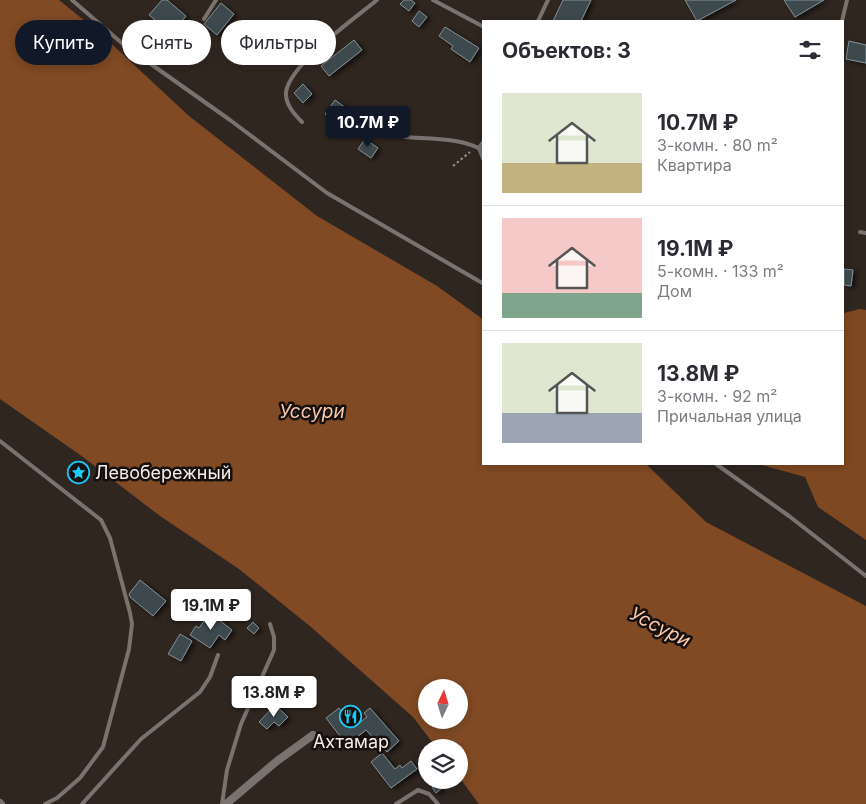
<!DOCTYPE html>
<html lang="ru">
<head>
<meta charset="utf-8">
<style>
  :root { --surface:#fff; --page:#f7f7f7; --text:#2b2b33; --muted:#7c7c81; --line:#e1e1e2; --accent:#111827 }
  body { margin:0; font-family:Inter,sans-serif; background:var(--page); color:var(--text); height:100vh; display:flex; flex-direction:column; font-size:19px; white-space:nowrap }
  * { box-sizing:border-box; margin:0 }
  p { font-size:16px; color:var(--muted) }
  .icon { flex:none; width:28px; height:28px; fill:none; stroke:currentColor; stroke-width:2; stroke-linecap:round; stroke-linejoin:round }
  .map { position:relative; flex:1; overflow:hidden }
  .drawer { position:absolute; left:482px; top:20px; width:362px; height:445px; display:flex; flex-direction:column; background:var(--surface); border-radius:0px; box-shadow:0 2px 8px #0003 }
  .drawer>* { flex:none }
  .guide { position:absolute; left:15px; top:20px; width:392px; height:45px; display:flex; gap:10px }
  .needle { width:32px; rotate:4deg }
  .tools { position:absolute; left:418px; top:679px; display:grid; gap:10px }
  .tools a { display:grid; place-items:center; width:50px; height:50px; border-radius:50%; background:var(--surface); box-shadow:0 2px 8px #0003; font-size:25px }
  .price { position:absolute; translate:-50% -42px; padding:0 11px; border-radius:5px; background:#fff; color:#222; font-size:16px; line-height:32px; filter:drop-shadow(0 1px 2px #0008) }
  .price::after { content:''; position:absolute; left:50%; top:30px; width:15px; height:11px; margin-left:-8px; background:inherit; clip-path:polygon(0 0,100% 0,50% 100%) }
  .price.on { background:var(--accent); color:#fff }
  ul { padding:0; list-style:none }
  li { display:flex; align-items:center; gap:15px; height:125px; padding:0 20px }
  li+li { border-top:1px solid var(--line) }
  li span { display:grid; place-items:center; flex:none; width:140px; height:100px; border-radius:0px; color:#555 }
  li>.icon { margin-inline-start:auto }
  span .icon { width:60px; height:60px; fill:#fffc; stroke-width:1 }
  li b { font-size:21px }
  h2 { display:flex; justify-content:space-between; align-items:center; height:60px; padding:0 20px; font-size:21px }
  .chip { padding:0 18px; border-radius:22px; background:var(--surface); box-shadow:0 2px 8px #0003; font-size:18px; line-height:45px }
  .chip.on { background:var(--accent); color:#fff }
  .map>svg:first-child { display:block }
  .forest { fill:#7d4822 }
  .water { fill:#7f4a24; fill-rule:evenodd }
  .building { fill:#3c484e; stroke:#829096; filter:url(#shadow) }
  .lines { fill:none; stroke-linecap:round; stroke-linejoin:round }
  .path { stroke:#98908b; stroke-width:2; stroke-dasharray:2.5 2.5; stroke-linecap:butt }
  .lane { stroke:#797370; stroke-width:4 }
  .street { stroke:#797370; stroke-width:8 }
  .labels { text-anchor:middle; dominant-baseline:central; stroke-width:5; stroke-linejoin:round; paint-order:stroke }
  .poi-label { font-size:18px; fill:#f4ede9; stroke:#15100e; text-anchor:start }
  .water-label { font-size:19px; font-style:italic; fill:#fbc9a9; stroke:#15100e }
</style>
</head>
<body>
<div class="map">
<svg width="866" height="804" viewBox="0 0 866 804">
  <defs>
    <filter id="shadow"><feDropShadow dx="3.5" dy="2" stdDeviation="2.5" flood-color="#0009"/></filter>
  </defs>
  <rect width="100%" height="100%" fill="#302620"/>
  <path class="forest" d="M860 309 866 310V540L818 507 805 477 758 464H844V313Z"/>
  <path class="water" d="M0 0H59L102 35 189 116 317 216 437 286 484 320V464H646L706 522 866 606V804H479L459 777V748L436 747 413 717 311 627 239 569 160 516 83 457 0 399ZM426 688H459V720H426Z"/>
  <path class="building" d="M162 0H167L186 16 172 34 149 15Z
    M404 0H411L415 3 409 11 400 4Z
    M563 0H591L581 21H553Z
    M685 0H736L697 21Z
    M784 0H824L795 17Z
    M221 3 234 14 217 35 204 24Z
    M419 11 427 17 419 27 412 21Z
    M445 27 479 48 470 62 451 49 453 46 439 36Z
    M354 40 362 50 329 76 321 66Z
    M849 41 866 45V63L846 59Z
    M303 84 312 94 303 103 294 93Z
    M335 100 357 116 346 130 325 114Z
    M365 139 378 148 371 158 358 149Z
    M844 269 853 270 851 286 844 285Z
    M140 580 166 601 153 616 130 597 129 594Z
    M210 613 232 630 225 640 219 635 210 648 190 635 196 626 199 628Z
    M253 622 259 628 254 634 247 628Z
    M180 634 192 641 181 661 168 654Z
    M275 705 288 717 279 726 274 722 267 729 259 722Z
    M339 708 354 727 367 717 364 713 370 708 399 741 387 752 366 730 347 745 326 718Z
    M382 753 395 769 400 765 402 768 411 761 417 769 391 788 371 762Z
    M438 782 442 788 436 793 432 787Z"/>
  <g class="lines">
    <path class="path" d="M453 166 470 152"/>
    <path class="lane" d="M72 0 124 45 230 120 327 193 484 284
      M433 0 484 27
      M204 19 216 0
      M538 21 548 0
      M842 21 847 0
      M302 122C294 114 285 104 286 92 290 64 354 19 377 0
      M405 137C429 139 462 137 484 151
      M479 148 484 161
      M479 148 484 141
      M860 232 866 233
      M0 441 101 520 110 538 130 613 132 624 129 649 103 747 80 778 57 798 45 804
      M716 464 789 516 866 576
      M82 804 141 739 200 692 210 677 218 655
      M222 804 227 770 241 724 274 650V637L270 624
      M396 804 418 790 429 794 438 804"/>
    <path class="street" d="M0 803 1 804
      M226 804 277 761 313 735"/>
  </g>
  <defs>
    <symbol id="sight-ring" viewBox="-11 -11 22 22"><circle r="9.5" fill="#15100e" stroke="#19cafc" stroke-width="1.5"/><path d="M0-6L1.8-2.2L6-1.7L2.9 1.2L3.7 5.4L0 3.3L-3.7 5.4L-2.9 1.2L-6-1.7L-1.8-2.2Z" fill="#19cafc"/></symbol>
    <symbol id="restaurant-ring" viewBox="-11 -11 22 22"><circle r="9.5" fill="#15100e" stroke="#19cafc" stroke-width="1.5"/><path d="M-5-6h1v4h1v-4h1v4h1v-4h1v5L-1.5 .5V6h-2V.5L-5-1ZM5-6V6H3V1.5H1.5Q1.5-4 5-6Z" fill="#19cafc"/></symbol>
  </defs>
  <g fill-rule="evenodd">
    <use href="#sight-ring" x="66" y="460" width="25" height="25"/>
    <use href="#restaurant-ring" x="338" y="704" width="25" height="25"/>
  </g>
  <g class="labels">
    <g class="poi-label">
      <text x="95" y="472">Левобережный</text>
      <text x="351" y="741" text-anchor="middle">Ахтамар</text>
    </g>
    <g class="water-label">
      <text x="312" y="411">Уссури</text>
      <text transform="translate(660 627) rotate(27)">Уссури</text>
    </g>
  </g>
</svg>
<div class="tools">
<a><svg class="needle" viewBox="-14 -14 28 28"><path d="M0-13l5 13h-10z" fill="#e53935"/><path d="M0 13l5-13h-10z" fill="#7c7c81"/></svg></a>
<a><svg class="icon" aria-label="layers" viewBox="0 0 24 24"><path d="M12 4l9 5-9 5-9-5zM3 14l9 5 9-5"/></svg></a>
</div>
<b class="price on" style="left:368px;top:148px">10.7M ₽</b>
<b class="price" style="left:211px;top:631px">19.1M ₽</b>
<b class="price" style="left:274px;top:718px">13.8M ₽</b>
<div class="guide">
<a class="chip on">Купить</a>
<a class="chip">Снять</a>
<a class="chip">Фильтры</a>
</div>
<section class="drawer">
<h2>Объектов: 3<svg class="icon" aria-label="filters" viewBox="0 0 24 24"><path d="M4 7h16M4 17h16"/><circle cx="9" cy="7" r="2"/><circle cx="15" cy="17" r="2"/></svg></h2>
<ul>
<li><span style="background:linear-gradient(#dfe7d0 70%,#c2b280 0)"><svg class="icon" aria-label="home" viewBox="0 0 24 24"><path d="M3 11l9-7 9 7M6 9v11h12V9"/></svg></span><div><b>10.7M ₽</b><p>3-комн. · 80 m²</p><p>Квартира</p></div></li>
<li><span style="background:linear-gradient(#f6c9c9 75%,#7fa58c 0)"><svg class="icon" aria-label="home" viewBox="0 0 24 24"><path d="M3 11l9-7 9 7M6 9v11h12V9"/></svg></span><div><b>19.1M ₽</b><p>5-комн. · 133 m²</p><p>Дом</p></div></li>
<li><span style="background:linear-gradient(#dfe7d0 70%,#9aa5b1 0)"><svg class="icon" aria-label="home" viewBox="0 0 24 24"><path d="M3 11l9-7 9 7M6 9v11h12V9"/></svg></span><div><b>13.8M ₽</b><p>3-комн. · 92 m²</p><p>Причальная улица</p></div></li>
</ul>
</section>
</div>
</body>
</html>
